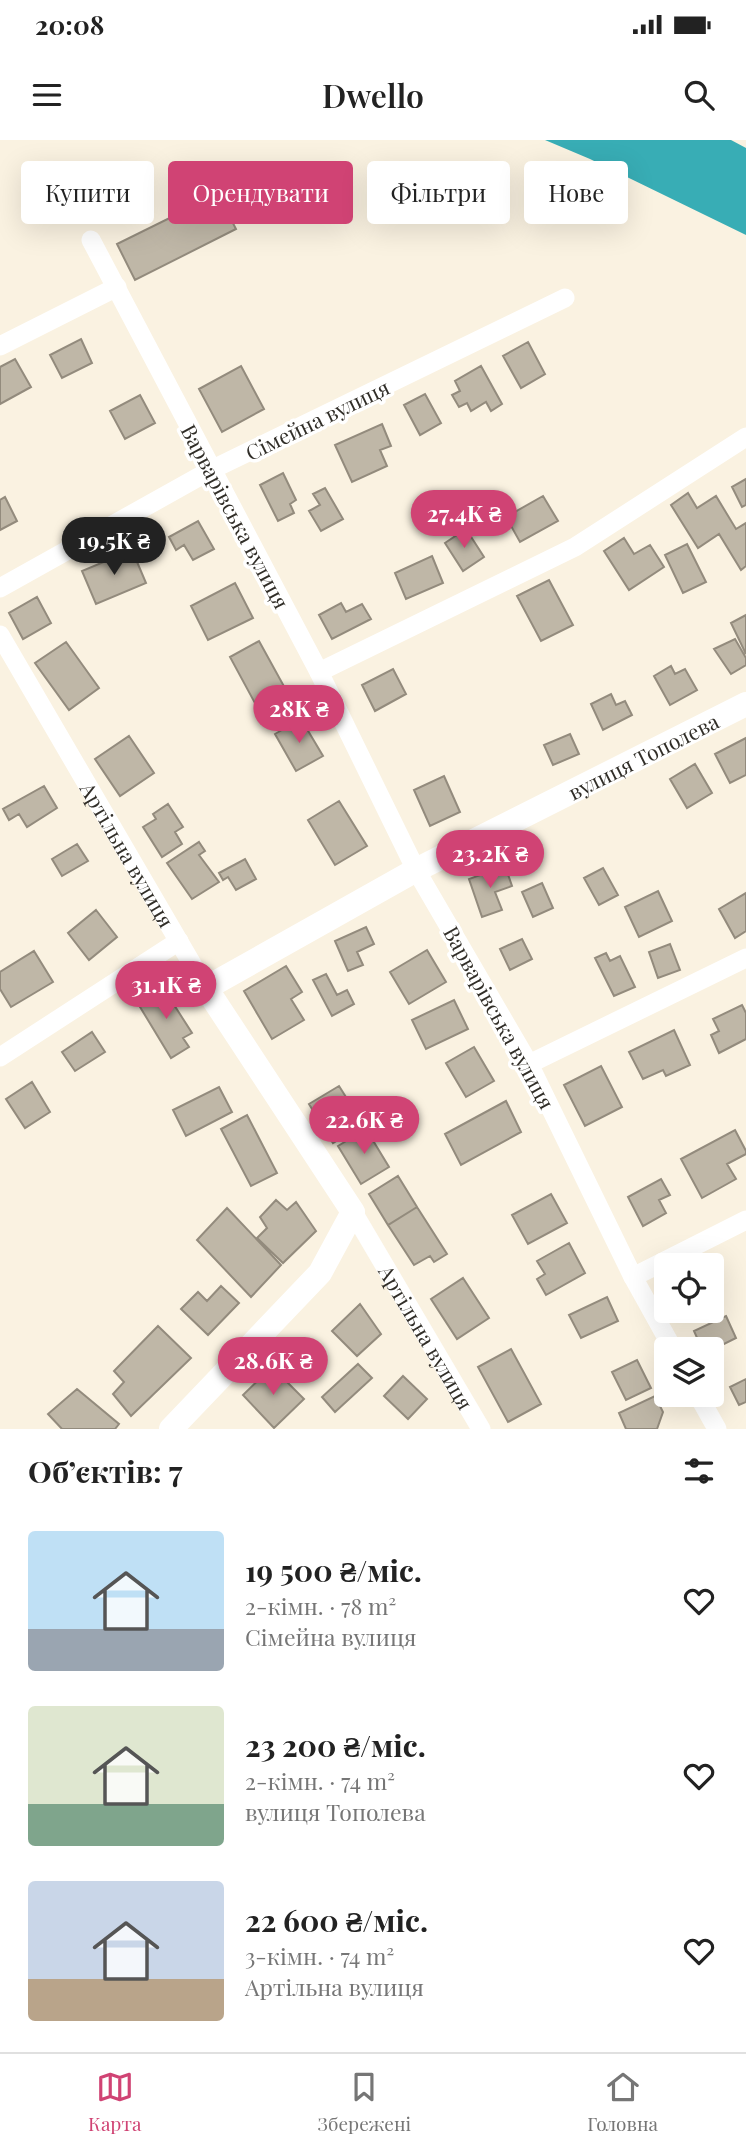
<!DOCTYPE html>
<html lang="uk">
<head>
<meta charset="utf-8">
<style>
  :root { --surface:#fff; --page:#f6f6f6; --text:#222; --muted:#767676; --line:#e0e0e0; --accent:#d04374 }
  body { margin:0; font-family:"Playfair Display",serif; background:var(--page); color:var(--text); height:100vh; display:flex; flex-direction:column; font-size:26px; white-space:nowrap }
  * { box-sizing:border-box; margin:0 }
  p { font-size:23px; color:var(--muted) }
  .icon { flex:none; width:38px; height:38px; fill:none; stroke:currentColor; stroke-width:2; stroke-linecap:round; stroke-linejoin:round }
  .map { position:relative; height:1289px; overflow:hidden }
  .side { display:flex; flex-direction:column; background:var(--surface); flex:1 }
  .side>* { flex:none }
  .guide { position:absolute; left:21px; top:21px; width:705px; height:63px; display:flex; gap:14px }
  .tools { position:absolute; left:654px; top:1113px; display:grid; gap:14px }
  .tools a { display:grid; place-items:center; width:70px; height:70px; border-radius:7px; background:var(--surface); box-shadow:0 7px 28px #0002; font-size:35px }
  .price { position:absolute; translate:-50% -60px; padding:0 16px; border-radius:24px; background:var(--accent); color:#fff; font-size:23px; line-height:46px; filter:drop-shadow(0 2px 4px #0008) }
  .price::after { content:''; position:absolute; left:50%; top:42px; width:21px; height:16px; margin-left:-10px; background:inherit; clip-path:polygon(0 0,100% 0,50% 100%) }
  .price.current { background:#222; color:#fff }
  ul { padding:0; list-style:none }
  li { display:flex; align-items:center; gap:21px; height:175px; padding:0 28px }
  li span { display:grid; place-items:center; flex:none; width:196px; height:140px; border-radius:7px; color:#555 }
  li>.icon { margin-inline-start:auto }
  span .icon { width:84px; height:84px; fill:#fffc; stroke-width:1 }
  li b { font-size:30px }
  h2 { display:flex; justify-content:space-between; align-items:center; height:84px; padding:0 28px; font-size:30px }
  .tag { padding:0 24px; border-radius:7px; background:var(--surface); box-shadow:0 7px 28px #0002; font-size:24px; line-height:63px }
  .tag.current { background:var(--accent); color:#fff }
  .status { display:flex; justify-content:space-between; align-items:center; height:49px; padding:0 35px; background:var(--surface); direction:ltr }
  .status svg { height:19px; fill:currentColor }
  header { display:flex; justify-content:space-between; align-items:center; height:91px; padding:0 28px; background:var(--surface); font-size:32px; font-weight:600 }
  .tabs { display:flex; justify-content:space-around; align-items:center; height:98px; border-top:2px solid var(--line); background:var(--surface); font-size:19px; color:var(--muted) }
  .tabs a { display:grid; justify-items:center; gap:4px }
  .tabs .current { color:var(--accent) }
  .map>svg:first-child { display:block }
  .water { fill:#38adb5 }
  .building { fill:#bfb7a7; stroke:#938b7d; stroke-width:2 }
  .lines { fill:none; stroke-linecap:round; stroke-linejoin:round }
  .minor { stroke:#fff; stroke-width:19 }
  .tertiary { stroke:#fff; stroke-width:24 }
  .labels { text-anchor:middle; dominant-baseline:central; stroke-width:7; stroke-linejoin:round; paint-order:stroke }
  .street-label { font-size:21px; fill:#312e28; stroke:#fff }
</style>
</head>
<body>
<div class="status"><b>20:08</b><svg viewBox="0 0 49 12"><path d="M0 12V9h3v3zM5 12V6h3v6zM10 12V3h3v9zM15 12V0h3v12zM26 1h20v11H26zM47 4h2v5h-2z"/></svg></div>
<header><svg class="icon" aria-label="menu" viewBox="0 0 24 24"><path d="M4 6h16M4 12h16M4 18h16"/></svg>Dwello<svg class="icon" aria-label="search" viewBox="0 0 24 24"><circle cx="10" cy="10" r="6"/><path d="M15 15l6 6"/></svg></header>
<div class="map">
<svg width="746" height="1289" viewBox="0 0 746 1289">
  <rect width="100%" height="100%" fill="#faf2e1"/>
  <path class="water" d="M545 0H731L746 8V95L590 19Z"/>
  <path class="building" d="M215 48 236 89 135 140 117 104 192 67 189 61Z
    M81 199 92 223 62 238 50 215Z
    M528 202 545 234 521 248 503 216Z
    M15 219 31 247 0 264V227Z
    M241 226 264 269 222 292 199 249Z
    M481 226 502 264 491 271 486 262 471 271 467 263 459 267 452 255 460 251 455 241Z
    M425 254 441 283 420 295 404 265Z
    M140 255 155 283 125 299 110 271Z
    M382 284 391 306 380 310 387 326 352 342 335 305Z
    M283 333 296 360 290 364 294 373 278 381 260 345Z
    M746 339V365L742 367 732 347Z
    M325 348 343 379 321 391 309 371 320 365 313 354Z
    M688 353 697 368 716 356 736 389 746 383V426L741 430 719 394 698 408 671 365Z
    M543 356 558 381 520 402 506 377Z
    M5 357 17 381 0 390V360Z
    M198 381 214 409 193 420 184 405 176 410 169 397Z
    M466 389 484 417 463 431 445 403Z
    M624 398 634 414 650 405 664 427 629 450 604 411Z
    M687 404 706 442 683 453 665 415Z
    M132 410 146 443 96 464 82 431Z
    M432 416 443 443 406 459 395 433Z
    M549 440 573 485 541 501 517 456Z
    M235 443 253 478 208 500 191 466Z
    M37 457 51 483 23 499 9 473Z
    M341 463 346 472 362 464 371 479 332 499 319 475Z
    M746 475V514L731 483Z
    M735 499 746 518V525L731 534 714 509Z
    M259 501 286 550 256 565 230 517Z
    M66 502 99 548 69 570 35 523Z
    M671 526 675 534 685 529 697 550 670 565 654 536Z
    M393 529 406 554 375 571 362 545Z
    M611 554 616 565 625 561 632 575 603 590 591 564Z
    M301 579 323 616 296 631 275 594Z
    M570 594 579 614 553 625 544 605Z
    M129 596 154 633 120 656 95 619Z
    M746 598V635L730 643 715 614Z
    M695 624 712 653 687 668 670 639Z
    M444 636 460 672 430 686 414 650Z
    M44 646 57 668 27 687 19 674 9 680 3 669Z
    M339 661 367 706 335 725 308 680Z
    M168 664 183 687 175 692 182 704 162 717 143 687 156 679 153 674Z
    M199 702 205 711 199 715 219 742 192 759 167 723Z
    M77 704 88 721 62 736 52 719Z
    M245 719 256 739 236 750 228 737 223 740 219 733Z
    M505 726 512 746 495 752 502 770 482 777 469 739Z
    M603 728 618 755 599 765 584 738Z
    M542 743 553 768 533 777 522 752Z
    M658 751 672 781 639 797 625 767Z
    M746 753V791L735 798 719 769Z
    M96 770 117 797 89 820 68 793Z
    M366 787 374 804 357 812 363 825 348 831 335 801Z
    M522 799 532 819 510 830 500 809Z
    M670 804 680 830 658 838 649 812Z
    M427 810 446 842 409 864 390 832Z
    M34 811 53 842 11 867 0 849V832Z
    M606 813 610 821 620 816 635 847 614 856 595 818Z
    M286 826 302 852 291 859 304 880 272 899 244 851Z
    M326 834 337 855 347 850 354 864 332 876 313 840Z
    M162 846 192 893 183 898 189 907 171 918 137 862Z
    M454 860 468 889 426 909 412 880Z
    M742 865 746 873V899L719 913 711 895 719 891 713 879Z
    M674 890 690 925 666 936 663 930 643 939 629 912Z
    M92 892 105 912 75 931 62 912Z
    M474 907 494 941 466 957 446 923Z
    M601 926 622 967 585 986 564 945Z
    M32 942 50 972 25 988 6 959Z
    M339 946 363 984 333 1003 309 964Z
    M219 947 232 972 186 996 173 970Z
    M506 961 521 992 461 1025 445 994Z
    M247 975 277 1033 251 1046 221 989Z
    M366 989 389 1027 361 1044 338 1006Z
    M735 990 746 1011V1014L727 1024 736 1039 702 1058 681 1019Z
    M398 1036 417 1067 388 1085 369 1054Z
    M661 1039 670 1055 659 1060 666 1073 643 1086 628 1057Z
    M551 1054 567 1083 528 1104 512 1075Z
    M276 1060 287 1070 296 1062 316 1091 283 1123 257 1098 267 1088 260 1077Z
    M417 1067 447 1114 434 1122 430 1116 414 1125 388 1085Z
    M227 1068 281 1125 251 1157 197 1100Z
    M569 1103 585 1133 546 1155 537 1139 545 1134 537 1121Z
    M463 1138 489 1178 457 1199 431 1159Z
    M221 1146 239 1163 208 1195 181 1169 198 1152 207 1161Z
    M607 1157 618 1181 581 1198 569 1175Z
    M360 1164 381 1194 357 1216 332 1191Z
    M726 1176 736 1198 712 1210 702 1209 694 1191Z
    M158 1186 191 1218 131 1276 113 1254 124 1242 114 1231Z
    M511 1209 541 1264 508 1282 478 1227Z
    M637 1220 651 1248 626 1260 612 1232Z
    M358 1224 372 1238 335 1272 322 1257Z
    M272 1227 304 1259 274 1288 243 1255Z
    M403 1236 427 1259 408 1279 384 1256Z
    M746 1239V1262L739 1265 730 1247Z
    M77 1249 119 1284 115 1289H62L48 1274Z
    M655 1256 663 1272 657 1289H626L619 1273Z"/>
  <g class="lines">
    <g class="minor">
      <path d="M91 100 319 532 416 730 529 924 633 1137 673 1209"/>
      <path d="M0 206 117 147"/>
      <path d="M0 448 211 330 565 158"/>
      <path id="s1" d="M0 495 206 848"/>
      <path d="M319 532 575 407 746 297"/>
      <path d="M0 917 179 801"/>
      <path d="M529 924 746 818"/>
      <path id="s2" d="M353 1072 481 1289"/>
      <path d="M633 1137 746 1080"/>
      <path d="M698 1255 717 1289"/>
    </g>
    <path class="tertiary" id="s3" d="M171 1289 320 1133 353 1072 206 848 416 730 746 564"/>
  </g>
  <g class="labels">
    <g class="street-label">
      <text transform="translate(317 279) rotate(-26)">Сімейна вулиця</text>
      <text transform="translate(236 376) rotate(62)">Варварівська вулиця</text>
      <text stroke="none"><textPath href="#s3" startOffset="1048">вулиця Тополева</textPath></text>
      <text stroke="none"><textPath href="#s1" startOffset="254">Артільна вулиця</textPath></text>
      <text transform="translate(500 877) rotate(61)">Варварівська вулиця</text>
      <text stroke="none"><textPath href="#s2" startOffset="145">Артільна вулиця</textPath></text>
    </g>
  </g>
</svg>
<div class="tools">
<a><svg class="icon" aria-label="locate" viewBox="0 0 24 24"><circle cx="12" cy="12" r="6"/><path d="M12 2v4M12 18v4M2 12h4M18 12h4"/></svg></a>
<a><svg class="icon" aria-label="layers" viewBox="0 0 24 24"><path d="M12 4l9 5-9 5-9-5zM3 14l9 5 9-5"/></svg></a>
</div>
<b class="price" style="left:464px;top:410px">27.4K ₴</b>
<b class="price current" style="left:114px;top:437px">19.5K ₴</b>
<b class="price" style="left:299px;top:605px">28K ₴</b>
<b class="price" style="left:490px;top:750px">23.2K ₴</b>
<b class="price" style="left:166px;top:881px">31.1K ₴</b>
<b class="price" style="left:364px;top:1016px">22.6K ₴</b>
<b class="price" style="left:273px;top:1257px">28.6K ₴</b>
<div class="guide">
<a class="tag">Купити</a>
<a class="tag current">Орендувати</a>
<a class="tag">Фільтри</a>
<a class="tag">Нове</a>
</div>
</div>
<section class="side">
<h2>Об’єктів: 7<svg class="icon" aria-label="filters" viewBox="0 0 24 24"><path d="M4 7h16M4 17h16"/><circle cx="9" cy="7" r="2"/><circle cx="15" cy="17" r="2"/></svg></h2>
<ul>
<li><span style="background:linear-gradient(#bfe0f5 70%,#9aa5b1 0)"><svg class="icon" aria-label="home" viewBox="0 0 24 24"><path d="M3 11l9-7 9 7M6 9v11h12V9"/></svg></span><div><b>19 500 ₴/міс.</b><p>2-кімн. · 78 m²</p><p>Сімейна вулиця</p></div><svg class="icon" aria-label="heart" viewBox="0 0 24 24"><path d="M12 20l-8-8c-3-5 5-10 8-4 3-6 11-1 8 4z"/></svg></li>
<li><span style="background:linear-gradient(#dfe7d0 70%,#7fa58c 0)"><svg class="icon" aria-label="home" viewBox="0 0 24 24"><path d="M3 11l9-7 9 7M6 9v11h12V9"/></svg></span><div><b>23 200 ₴/міс.</b><p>2-кімн. · 74 m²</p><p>вулиця Тополева</p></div><svg class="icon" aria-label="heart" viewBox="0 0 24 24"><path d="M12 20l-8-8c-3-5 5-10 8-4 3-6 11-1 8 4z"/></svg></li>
<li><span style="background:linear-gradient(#c9d6e8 70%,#b9a48a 0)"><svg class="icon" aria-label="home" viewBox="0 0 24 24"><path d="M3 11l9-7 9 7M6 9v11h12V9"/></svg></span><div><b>22 600 ₴/міс.</b><p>3-кімн. · 74 m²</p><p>Артільна вулиця</p></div><svg class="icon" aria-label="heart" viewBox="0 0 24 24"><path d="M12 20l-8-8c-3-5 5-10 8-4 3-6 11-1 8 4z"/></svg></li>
</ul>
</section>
<nav class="tabs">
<a class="current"><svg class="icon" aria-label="map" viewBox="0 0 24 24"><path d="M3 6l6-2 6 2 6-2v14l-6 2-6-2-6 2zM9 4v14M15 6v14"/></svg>Карта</a>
<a><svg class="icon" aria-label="saved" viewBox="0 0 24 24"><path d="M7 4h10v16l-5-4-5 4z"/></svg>Збережені</a>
<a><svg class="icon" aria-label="home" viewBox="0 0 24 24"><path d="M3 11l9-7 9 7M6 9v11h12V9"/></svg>Головна</a>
</nav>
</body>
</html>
